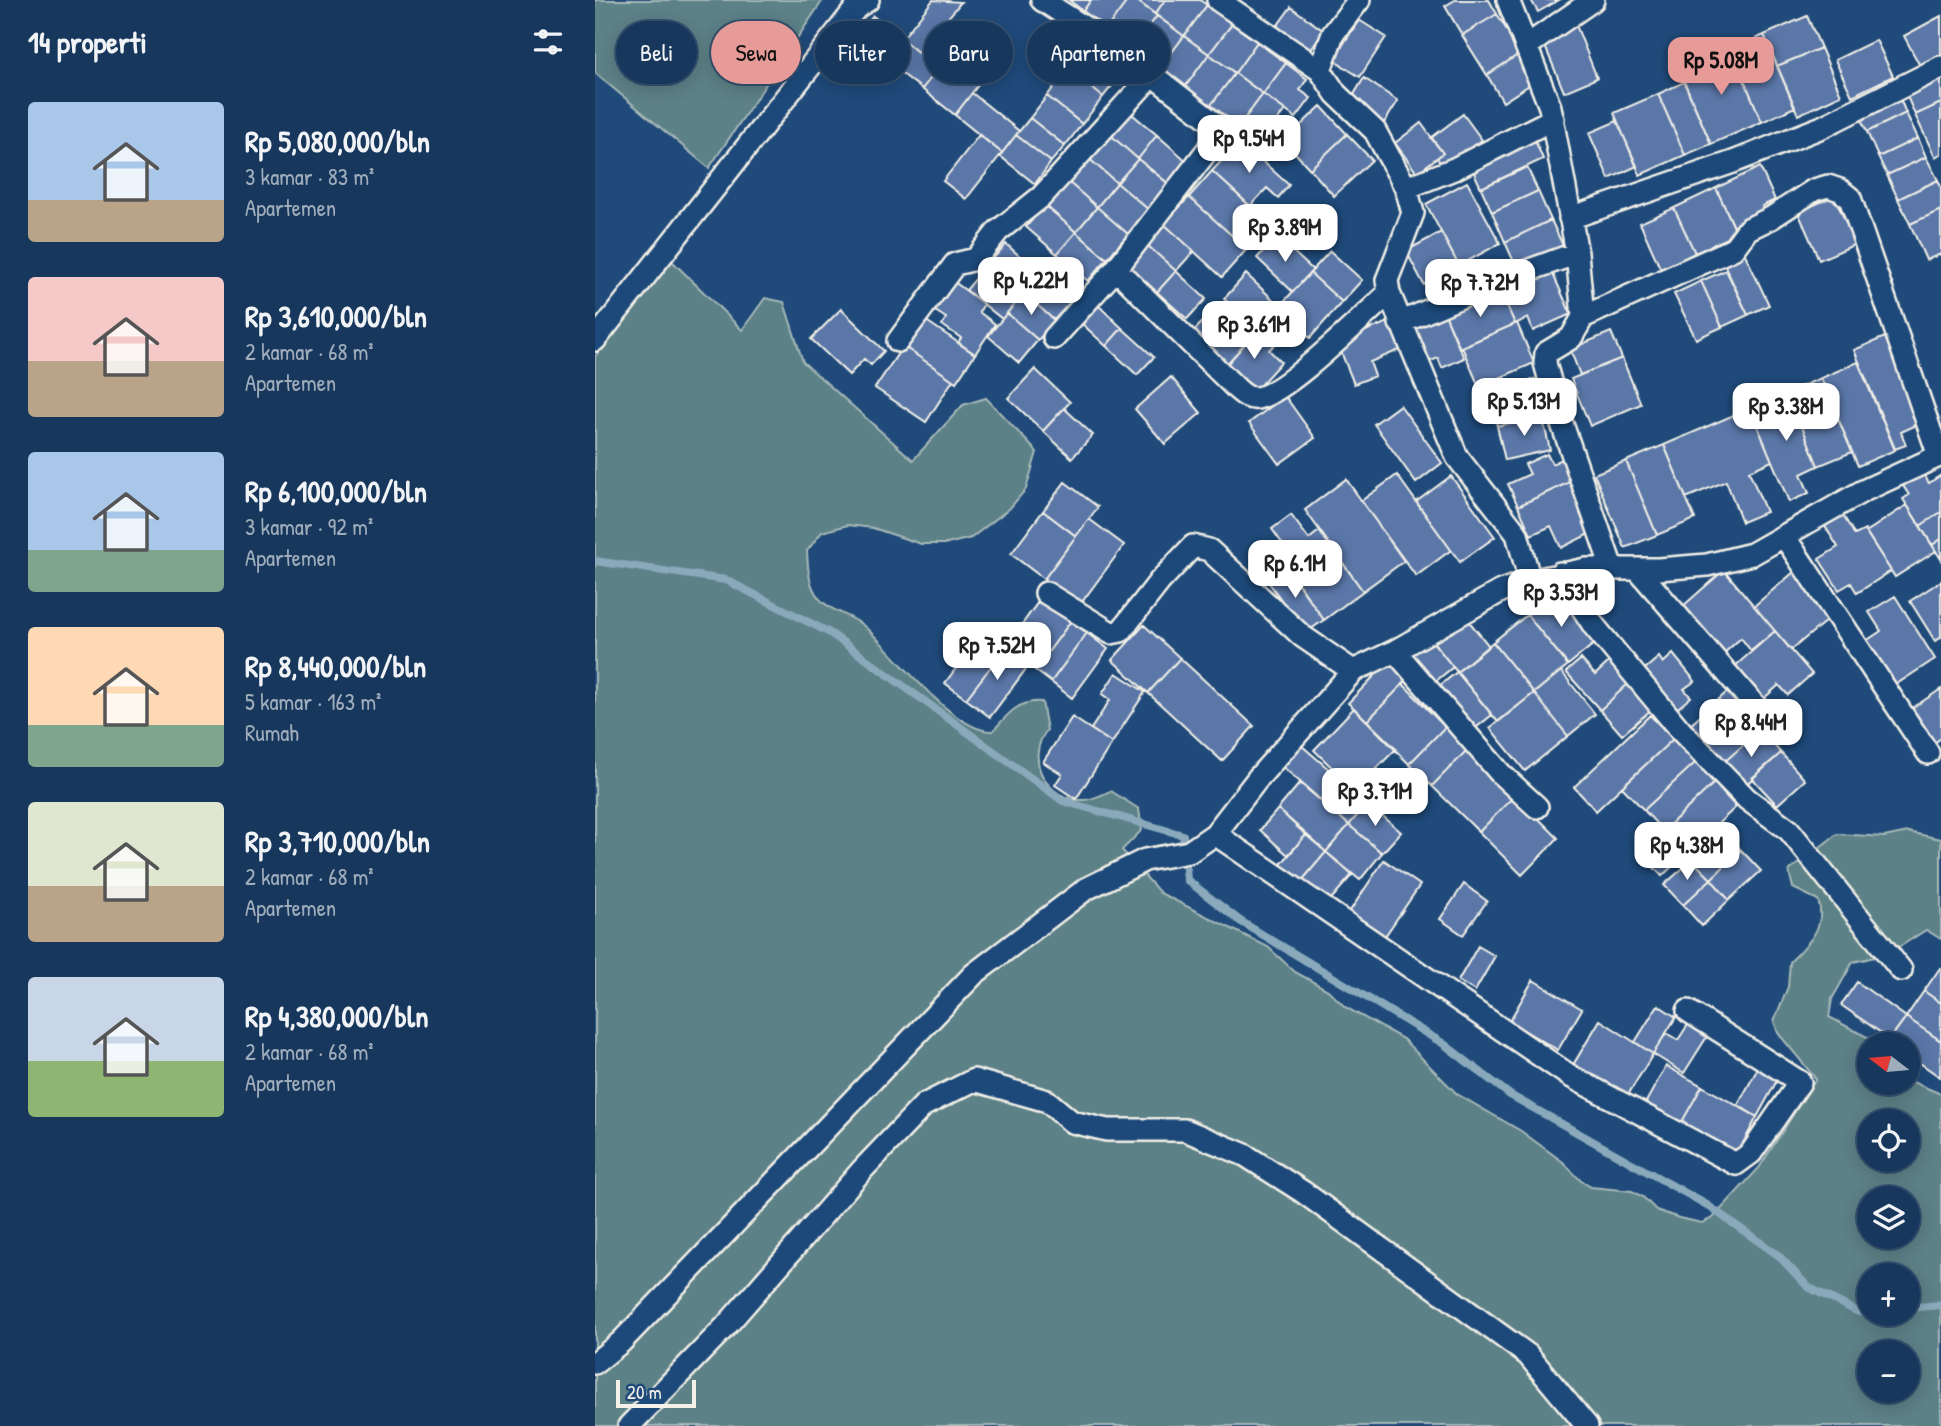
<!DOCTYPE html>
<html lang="id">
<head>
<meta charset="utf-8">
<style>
  :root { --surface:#17385c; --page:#203f62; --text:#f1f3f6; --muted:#9eacbb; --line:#365272; --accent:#e69b98 }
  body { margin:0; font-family:"Patrick Hand",sans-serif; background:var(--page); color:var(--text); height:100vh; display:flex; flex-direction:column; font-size:26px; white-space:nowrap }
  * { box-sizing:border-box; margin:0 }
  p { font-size:23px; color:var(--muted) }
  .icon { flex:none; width:38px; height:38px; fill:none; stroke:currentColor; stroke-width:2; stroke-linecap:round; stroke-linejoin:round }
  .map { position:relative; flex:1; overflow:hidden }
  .panel { display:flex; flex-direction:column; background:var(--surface); width:595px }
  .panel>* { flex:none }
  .hud { position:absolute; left:21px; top:21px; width:665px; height:63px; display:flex; gap:14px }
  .needle { width:46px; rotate:286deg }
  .buttons { position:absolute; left:1262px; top:1032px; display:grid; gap:14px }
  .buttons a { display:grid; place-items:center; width:63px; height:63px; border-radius:50%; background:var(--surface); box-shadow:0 4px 18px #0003,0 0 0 2px var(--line); font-size:35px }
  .scale { position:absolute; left:21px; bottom:18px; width:80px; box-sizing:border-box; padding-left:7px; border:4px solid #f4f1e8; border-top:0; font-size:19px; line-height:24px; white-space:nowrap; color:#f4f1e8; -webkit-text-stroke:5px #1f4a7a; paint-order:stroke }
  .price { position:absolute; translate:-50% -60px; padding:0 16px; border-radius:14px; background:#fff; color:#222; font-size:23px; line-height:46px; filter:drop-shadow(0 2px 4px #0008) }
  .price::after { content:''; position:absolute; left:50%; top:42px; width:21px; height:16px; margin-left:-10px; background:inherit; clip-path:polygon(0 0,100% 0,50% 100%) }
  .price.current { background:var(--accent); color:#111 }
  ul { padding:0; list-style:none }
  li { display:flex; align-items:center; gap:21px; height:175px; padding:0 28px }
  li span { display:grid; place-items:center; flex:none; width:196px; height:140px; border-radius:7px; color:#555 }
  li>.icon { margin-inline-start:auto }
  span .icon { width:84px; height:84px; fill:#fffc; stroke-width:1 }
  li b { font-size:30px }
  h2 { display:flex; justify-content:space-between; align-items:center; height:84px; padding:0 28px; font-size:30px }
  .pill { padding:0 24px; border-radius:32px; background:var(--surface); box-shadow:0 4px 18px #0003,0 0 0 2px var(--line); font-size:24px; line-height:63px }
  .pill.current { background:var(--accent); color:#111 }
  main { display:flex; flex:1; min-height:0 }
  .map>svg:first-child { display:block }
  .green { fill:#5b8187; stroke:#a8b9b8; stroke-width:2; fill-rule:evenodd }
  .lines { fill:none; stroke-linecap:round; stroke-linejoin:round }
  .stream { stroke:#8aaabc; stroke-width:8 }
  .building { fill:#5a77a8; stroke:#f4f1e8; stroke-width:2 }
  .minor-casing { stroke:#f4f1e8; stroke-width:26 }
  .minor { stroke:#1f4a7a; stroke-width:21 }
</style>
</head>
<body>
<main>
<section class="panel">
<h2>14 properti<svg class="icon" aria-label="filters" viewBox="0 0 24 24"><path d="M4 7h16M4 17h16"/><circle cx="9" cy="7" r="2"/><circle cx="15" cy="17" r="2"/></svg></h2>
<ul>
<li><span style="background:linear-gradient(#a9c7e8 70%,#b9a48a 0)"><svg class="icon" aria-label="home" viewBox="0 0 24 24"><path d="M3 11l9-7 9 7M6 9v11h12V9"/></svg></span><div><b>Rp 5,080,000/bln</b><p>3 kamar · 83 m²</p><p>Apartemen</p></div></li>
<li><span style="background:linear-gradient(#f6c9c9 60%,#b9a48a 0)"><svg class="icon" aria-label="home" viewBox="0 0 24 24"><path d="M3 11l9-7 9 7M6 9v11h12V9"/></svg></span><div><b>Rp 3,610,000/bln</b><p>2 kamar · 68 m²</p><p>Apartemen</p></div></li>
<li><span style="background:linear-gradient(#a9c7e8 70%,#7fa58c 0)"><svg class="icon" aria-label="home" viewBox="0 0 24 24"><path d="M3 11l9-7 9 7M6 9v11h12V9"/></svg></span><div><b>Rp 6,100,000/bln</b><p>3 kamar · 92 m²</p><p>Apartemen</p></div></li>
<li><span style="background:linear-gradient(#ffd9b3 70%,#7fa58c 0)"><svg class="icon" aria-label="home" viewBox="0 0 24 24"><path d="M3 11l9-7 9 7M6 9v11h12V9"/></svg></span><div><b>Rp 8,440,000/bln</b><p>5 kamar · 163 m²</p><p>Rumah</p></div></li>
<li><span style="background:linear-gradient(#dfe7d0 60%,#b9a48a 0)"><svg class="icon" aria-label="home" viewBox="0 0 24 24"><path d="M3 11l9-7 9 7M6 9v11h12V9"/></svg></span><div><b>Rp 3,710,000/bln</b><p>2 kamar · 68 m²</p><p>Apartemen</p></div></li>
<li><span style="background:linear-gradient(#c9d6e8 60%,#8fb573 0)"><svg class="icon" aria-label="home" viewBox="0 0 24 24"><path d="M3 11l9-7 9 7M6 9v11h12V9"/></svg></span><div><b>Rp 4,380,000/bln</b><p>2 kamar · 68 m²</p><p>Apartemen</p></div></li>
</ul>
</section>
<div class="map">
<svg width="1346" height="1426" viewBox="0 0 1346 1426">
  <rect width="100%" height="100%" fill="#1f4a7a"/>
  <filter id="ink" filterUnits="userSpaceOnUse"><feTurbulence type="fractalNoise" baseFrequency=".0143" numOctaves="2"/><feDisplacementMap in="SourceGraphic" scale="14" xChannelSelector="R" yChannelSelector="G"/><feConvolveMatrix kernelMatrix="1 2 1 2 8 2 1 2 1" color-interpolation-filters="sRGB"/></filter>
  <g filter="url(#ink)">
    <path class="green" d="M0 0H228L114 168 0 73Z
      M77 261 147 330 170 298 189 302 208 362 318 460 368 405 391 398 442 452 431 489 415 508 376 538 352 544H326L278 528 253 525 227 532 212 551C213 567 213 585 224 598 235 612 257 615 270 627 299 652 359 733 398 731 412 715 424 699 447 702L452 730C429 759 451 801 489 800 497 800 508 794 516 791L544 809 547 830 527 850 565 893 673 947 700 972 733 990 750 1007 808 1039 862 1094 926 1131 968 1162 986 1181 996 1187 1037 1191 1048 1197 1061 1210 1084 1218 1107 1223 1118 1218 1164 1168 1221 1079 1183 1033 1179 1021 1193 987 1195 962C1213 944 1232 927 1223 900L1198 888 1194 871 1242 834 1289 837 1313 832 1346 839V939L1331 930 1293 954 1258 962 1237 999 1234 1017 1276 1039 1282 1045H1274V1083H1312L1313 1080 1346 1094V1426H0V356ZM1274 1122H1312V1160H1274ZM1274 1199H1312V1237H1274ZM1274 1276H1312V1314H1274ZM1274 1353H1312V1391H1274Z"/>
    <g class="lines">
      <path class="stream" d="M0 561 131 580 235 633 468 801 588 835 592 880 645 921 849 1044 915 1095 1112 1205 1183 1255 1213 1287 1263 1312H1274
        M1312 1308 1346 1305"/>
    </g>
    <path class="building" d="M338 0 366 2 352 19 371 34 343 69 307 39Z
      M474 0H496L488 11Z
      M496 0H533L512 28 488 11Z
      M533 0H541L562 16 538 48 512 28Z
      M541 0H570L560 14Z
      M570 0H605L612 5 589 36 560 14Z
      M860 0H894L902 14 867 35 850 6Z
      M936 0H964L943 12Z
      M612 5 637 24 614 54 589 36Z
      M696 7 729 31 713 53 680 29Z
      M902 14 926 53 892 75 867 35Z
      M278 16 307 39 287 64 259 41Z
      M562 16 589 36 565 68 538 48Z
      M1212 16 1226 48 1182 66 1169 35Z
      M1346 16V55L1325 66 1309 36Z
      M764 20 791 37 765 77 738 60Z
      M637 24 662 42 640 73 614 54Z
      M981 25 1002 78 969 92 947 39Z
      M1169 35 1200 107 1167 122 1136 49Z
      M589 36 614 54 590 87 565 68Z
      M498 37 533 65 521 81 485 53Z
      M307 39 343 69 327 89 291 61Z
      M1281 40 1298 76 1257 96 1240 60Z
      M662 42 691 63 668 94 640 73Z
      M1226 48 1246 95 1203 115 1182 66Z
      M1136 49 1167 122 1116 144 1085 72Z
      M485 53 521 81 508 97 473 69Z
      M926 53 942 80 908 102 892 75Z
      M355 54 387 80 360 115 327 89Z
      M614 54 640 73 616 105 590 87Z
      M691 63 712 79 705 90 716 98 701 118 668 94Z
      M473 69 508 97 487 124 452 96Z
      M640 73 668 94 644 126 616 105Z
      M1346 77V103L1320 115 1311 94Z
      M769 78 803 101 789 123 755 101Z
      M1089 82 1116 144 1090 155 1063 94Z
      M1302 92 1311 113 1272 132 1262 111Z
      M377 93 424 131 407 153 360 115Z
      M668 94 690 110 666 142 644 126Z
      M1063 94 1090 155 1045 175 1019 113Z
      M452 96 487 124 470 146 435 118Z
      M1346 103V154L1340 157 1320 115Z
      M726 106 752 134 715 169 689 141Z
      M531 109 562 135 543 159 512 132Z
      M1311 113 1323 138 1283 157 1272 132Z
      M868 114 887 140 849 168 842 158 848 153 836 138Z
      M435 118 470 146 456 162 421 135Z
      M1022 121 1042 166 1014 179 994 133Z
      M826 123 848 153 822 173 800 143Z
      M512 132 543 159 522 183 491 156Z
      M752 134 777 160 739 196 715 169Z
      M384 135 407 153 371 199 348 181Z
      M421 135 456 162 440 184 405 156Z
      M562 135 594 163 575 185 543 159Z
      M939 138 948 159 886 188 876 166Z
      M1323 138 1331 157 1292 175 1283 157Z
      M645 141 694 185 683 198 672 188 655 206 617 171Z
      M491 156 522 183 502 207 471 180Z
      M1331 157 1343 180 1303 199 1292 175Z
      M543 159 575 185 554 210 522 183Z
      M932 167 943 191 897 212 886 188Z
      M1165 167 1180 200 1167 206 1169 213 1139 227 1121 188Z
      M617 171 675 224 652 249 594 197Z
      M471 180 502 207 481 232 450 205Z
      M1343 180 1346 187V210L1315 224 1303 199Z
      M872 182 905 243 864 266 831 204Z
      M522 183 554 210 533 234 502 207Z
      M1121 188 1142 234 1100 253 1079 208Z
      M943 191 956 220 910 242 897 212Z
      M1239 196 1261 244 1224 260 1203 212Z
      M594 197 652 249 627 277 569 224Z
      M450 205 481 232 462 254 431 227Z
      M502 207 533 234 512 259 481 232Z
      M1079 208 1100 253 1066 270 1045 223Z
      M1346 210V254L1331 260 1315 224Z
      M956 220 970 250 923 271 910 242Z
      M569 224 599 251 581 271 551 244Z
      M481 232 512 259 493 281 462 254Z
      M846 232 864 266 829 285 811 251Z
      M682 237 718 270 698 292 662 258Z
      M411 244 445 274 424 299 389 269Z
      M551 244 581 271 562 292 532 265Z
      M735 251 767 280 747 302 715 273Z
      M1149 252 1174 305 1153 315 1128 262Z
      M389 269 424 299 407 319 371 290Z
      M1131 270 1153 315 1127 327 1106 281Z
      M581 271 611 299 592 319 562 292Z
      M957 272 976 314 938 331 933 318 920 324 907 295Z
      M715 273 747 302 715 338 682 309Z
      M445 274 461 287 472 274 488 287 460 321 429 293Z
      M651 274 685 306 663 330 629 299Z
      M354 278 389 304 384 312 400 324 380 354 363 343 366 338 347 325 351 318 334 307Z
      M1106 281 1127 327 1101 339 1079 294Z
      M905 290 920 324 864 348 850 314Z
      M429 293 460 321 443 340 412 313Z
      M500 302 527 328 511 346 483 320Z
      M246 309 289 351 276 365 269 359 254 375 216 339Z
      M682 309 699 323 682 342 666 326Z
      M412 313 443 340 424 363 393 336Z
      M616 313 650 344 632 364 598 332Z
      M850 314 869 358 847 368 843 358 831 363 814 323Z
      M327 318 380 354 361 382 308 346Z
      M796 321 807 349 775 362 780 376 759 384 742 342Z
      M922 323 939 363 884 387 867 347Z
      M666 326 682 342 674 350 686 362 658 393 629 367Z
      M527 328 559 357 542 375 511 346Z
      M1016 332 1027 358 985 375 975 349Z
      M1290 337 1326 423 1306 432 1311 445 1300 449 1259 350Z
      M308 346 358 380 331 422 280 388Z
      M1027 358 1046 404 995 426 976 379Z
      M1263 362 1300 450 1263 466 1226 378Z
      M440 369 475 402 448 431 413 398Z
      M576 377 606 413 570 444 540 409Z
      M1226 378 1257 452 1223 466 1193 392Z
      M939 379 947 415 902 426 894 390Z
      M1193 392 1223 466 1206 474 1214 493 1194 502 1155 408Z
      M690 396 720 438 684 464 654 423Z
      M805 405 847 463 821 483 779 424Z
      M469 408 498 435 477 458 448 431Z
      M1155 408 1177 461 1154 471 1171 512 1147 522 1131 481 1091 498 1069 445Z
      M947 415 955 450 910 460 902 426Z
      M1069 445 1100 519 1062 535 1031 461Z
      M952 454 957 464 969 458 979 480 923 506 913 484 935 474 930 464Z
      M1031 461 1062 535 1030 548 999 474Z
      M1325 469 1334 483 1346 475V512L1325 526 1308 499 1314 495 1305 481Z
      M802 475 856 550 821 576 766 501Z
      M856 476 900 537 865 562 821 502Z
      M751 479 809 561 768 591 710 510Z
      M979 480 992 510 985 513 994 534 966 548 956 526 936 535 923 506Z
      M470 482 503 507 481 536 448 511Z
      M1312 505 1341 551 1300 577 1271 532Z
      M1244 509 1260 535 1270 530 1296 571 1262 593 1256 583 1244 590 1224 559 1243 547 1226 520Z
      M448 511 481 536 449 579 416 554Z
      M1346 512V539L1337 545 1325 526Z
      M696 515 714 539 724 531 768 591 729 620 686 559 694 553 677 529Z
      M494 519 529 545 484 606 449 579Z
      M1346 539V559L1337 545Z
      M690 566 729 620 710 633 672 580Z
      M1129 570 1180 631 1156 651 1146 638 1128 654 1088 606Z
      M1199 572 1237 616 1196 650 1159 606Z
      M1346 581V638L1340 641 1315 601Z
      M960 592 1000 643 973 665 932 615Z
      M1300 596 1340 659 1300 685 1271 641 1286 631 1274 612Z
      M446 598 476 621 440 670 410 648Z
      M869 615 894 646 862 672 837 641Z
      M932 615 973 665 939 693 898 642Z
      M476 621 492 633 456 682 440 670Z
      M549 625 585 658 553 693 517 660Z
      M389 631 410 648 371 699 350 683Z
      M1180 631 1217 674 1193 695 1184 685 1167 700 1139 667Z
      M492 633 513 649 477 698 456 682Z
      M833 635 858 667 836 685 811 654Z
      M898 642 939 693 903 722 862 672Z
      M410 648 434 665 395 717 371 699Z
      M1078 654 1100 681 1089 689 1096 697 1076 714 1044 674 1064 657 1068 663Z
      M585 658 659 726 627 761 553 693Z
      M986 659 1000 675 1015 661 1034 683 1005 710 971 672Z
      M794 661 813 679 772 721 753 703Z
      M966 671 1000 714 973 736 939 693Z
      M862 672 897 715 878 730 843 687Z
      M521 673 550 692 517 743 496 729 515 700 507 694Z
      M1034 683 1057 709 1027 735 1005 710Z
      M808 684 850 727 814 764 772 721Z
      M1346 689V738L1338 744 1316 709Z
      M1132 692 1148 711 1110 746 1093 727Z
      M939 693 973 736 930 771 895 728Z
      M759 708 801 749 760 790 719 750Z
      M1148 711 1165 730 1126 765 1110 746Z
      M1055 715 1078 739 1001 811 979 787Z
      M477 717 517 743 481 799 460 785 467 774 448 762Z
      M850 727 873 749 837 786 814 764Z
      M1165 730 1186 753 1147 788 1126 765Z
      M1078 739 1100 763 1049 810 1027 787Z
      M706 745 773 803 754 825 688 767Z
      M873 749 920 795 884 832 837 786Z
      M1186 753 1210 780 1182 805 1157 778Z
      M1100 763 1119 783 1068 831 1049 810Z
      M705 783 754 825 731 852 683 809Z
      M1119 783 1141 807 1067 876 1045 853Z
      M920 795 963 838 927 875 884 832Z
      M773 803 806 832 787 853 754 825Z
      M683 809 711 835 693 855 665 830Z
      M754 825 787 853 765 880 731 852Z
      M1128 830 1146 850 1116 879 1097 860Z
      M711 835 731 852 701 888 681 870Z
      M1146 850 1166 871 1134 900 1116 879Z
      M731 852 757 875 731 905 705 883Z
      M789 860 825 885 788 939 753 914Z
      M1097 860 1116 879 1088 905 1069 885Z
      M1116 879 1134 900 1107 926 1088 905Z
      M869 884 892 901 868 935 845 919Z
      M883 946 900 956 880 991 863 981Z
      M1345 968 1346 969V1003L1329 991Z
      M938 980 987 1009 963 1050 914 1022Z
      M1262 982 1311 1017 1295 1039 1246 1005Z
      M1329 991 1346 1003V1041L1311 1017Z
      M1063 1005 1081 1017 1058 1054 1040 1042Z
      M1311 1017 1346 1041 1345 1077 1312 1054V1045H1299L1293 1041Z
      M1005 1020 1058 1054 1031 1098 978 1065Z
      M1094 1023 1113 1035 1089 1073 1058 1054 1071 1033 1083 1040Z
      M1071 1066 1107 1086 1083 1129 1047 1109Z
      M1164 1066 1184 1077 1162 1117 1143 1105Z
      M1107 1086 1162 1117 1139 1160 1083 1129Z"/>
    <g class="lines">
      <defs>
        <path id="minor" d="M447 0 529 53 628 130 521 269 459 338
          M623 0 725 70 741 94 780 131 811 188 818 213 792 280 794 293 862 457 922 534 935 581
          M913 0 955 107 982 253 988 317 976 338 951 353 950 363 966 421 1017 568
          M933 45 998 0
          M725 70 738 34 764 0
          M811 188 859 169 958 119
          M975 218 1138 162 1227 127 1346 67
          M521 269 642 389C648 394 653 399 662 398 691 394 769 315 794 293
          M988 317 1138 249 1153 229 1176 218 1219 190 1233 186 1245 190 1255 198 1344 456
          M805 323 893 285 982 253
          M0 340 261 8 273 0
          M303 341 360 264 381 259 403 231 446 197 557 75
          M1189 536 1333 753
          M1042 569 1163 709
          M965 573 999 626 1086 731 1152 799 1194 830 1306 970
          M451 593 516 633 526 631 565 581 598 546 614 550 707 636 758 671
          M800 651 906 774 942 807
          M620 834 975 1076 1141 1164 1156 1153 1205 1082 1093 1011
          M0 1363 26 1342 379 974 491 889 550 860 594 852 620 834 664 777 758 671 800 651 906 591 935 581 991 569H1064L1112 565 1157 554 1268 491 1346 455
          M34 1426 131 1326 268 1169 329 1105 379 1080 452 1101 477 1122 512 1130H590L650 1155 708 1192 933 1355 992 1426"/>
      </defs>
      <use href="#minor" class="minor-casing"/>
      <use href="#minor" class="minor"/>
    </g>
  </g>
</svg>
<div class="buttons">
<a><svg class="needle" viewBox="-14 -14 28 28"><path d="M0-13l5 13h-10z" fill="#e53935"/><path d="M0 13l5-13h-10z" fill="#9eacbb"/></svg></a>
<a><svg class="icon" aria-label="locate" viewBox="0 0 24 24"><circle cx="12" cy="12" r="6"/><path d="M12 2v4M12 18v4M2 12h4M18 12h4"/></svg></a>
<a><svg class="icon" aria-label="layers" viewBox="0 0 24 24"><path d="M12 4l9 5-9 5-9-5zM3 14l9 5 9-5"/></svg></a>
<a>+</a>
<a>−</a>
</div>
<div class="scale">20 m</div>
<b class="price current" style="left:1126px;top:97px">Rp 5.08M</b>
<b class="price" style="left:654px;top:175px">Rp 9.54M</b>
<b class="price" style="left:690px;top:264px">Rp 3.89M</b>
<b class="price" style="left:436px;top:317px">Rp 4.22M</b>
<b class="price" style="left:885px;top:319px">Rp 7.72M</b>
<b class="price" style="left:659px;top:361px">Rp 3.61M</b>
<b class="price" style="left:929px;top:438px">Rp 5.13M</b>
<b class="price" style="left:1191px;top:443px">Rp 3.38M</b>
<b class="price" style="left:700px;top:600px">Rp 6.1M</b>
<b class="price" style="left:966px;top:629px">Rp 3.53M</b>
<b class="price" style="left:402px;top:682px">Rp 7.52M</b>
<b class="price" style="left:1156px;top:759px">Rp 8.44M</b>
<b class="price" style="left:780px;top:828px">Rp 3.71M</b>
<b class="price" style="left:1092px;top:882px">Rp 4.38M</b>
<div class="hud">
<a class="pill">Beli</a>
<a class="pill current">Sewa</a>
<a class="pill">Filter</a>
<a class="pill">Baru</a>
<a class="pill">Apartemen</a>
</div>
</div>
</main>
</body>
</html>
